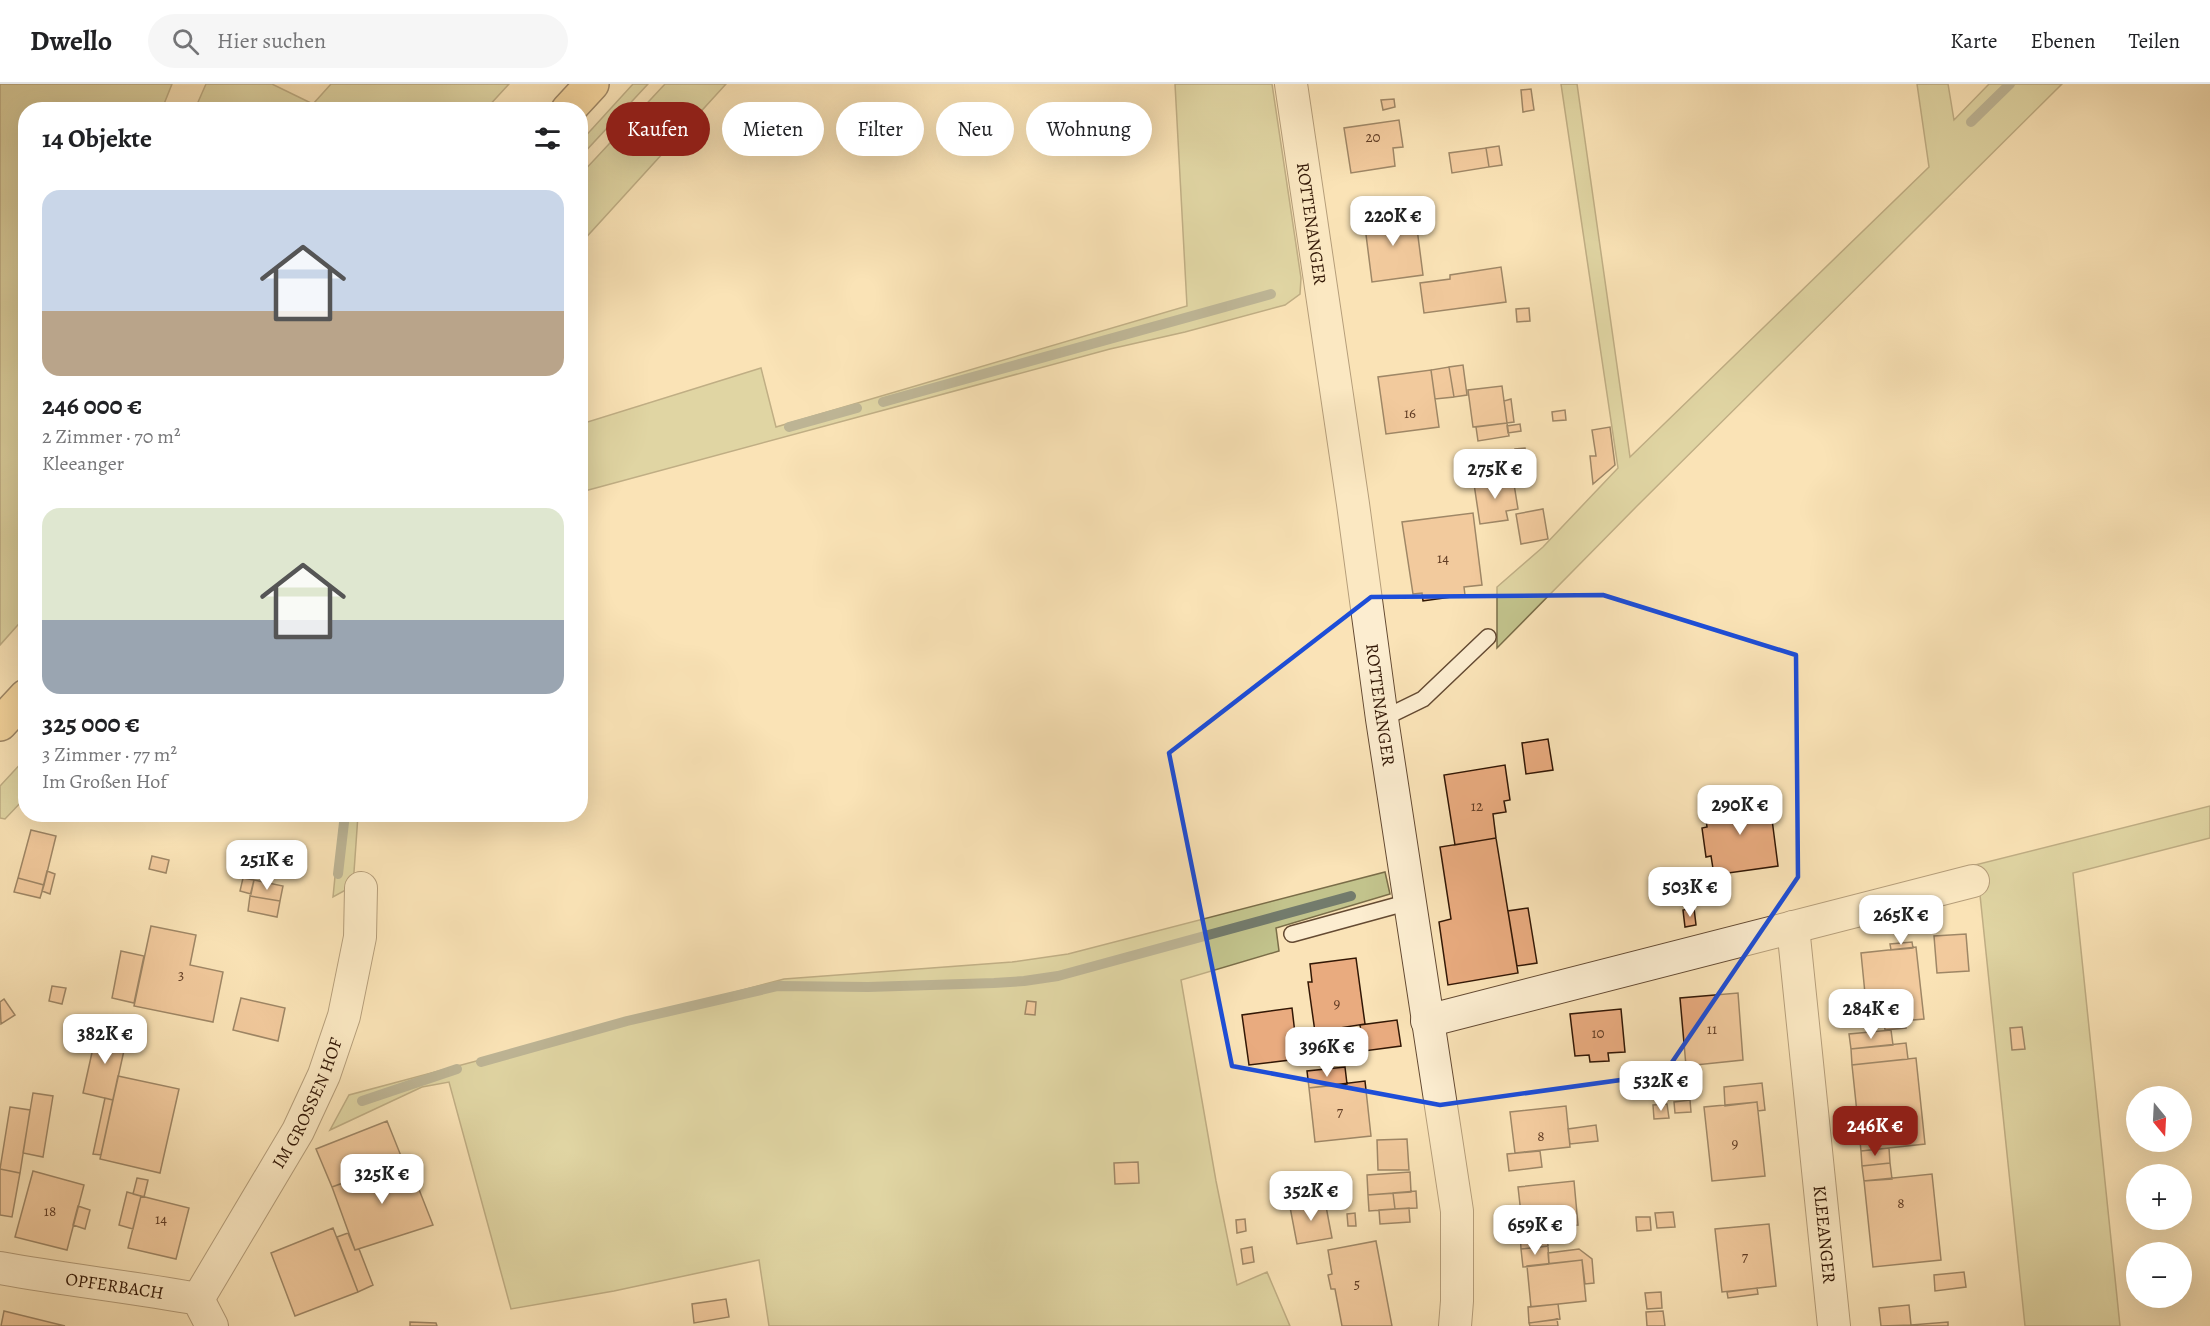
<!DOCTYPE html>
<html lang="de">
<head>
<meta charset="utf-8">
<style>
  :root { --surface:#fff; --page:#f6f6f6; --text:#202124; --muted:#757577; --line:#e0e0e0; --accent:#8f2418 }
  body { margin:0; font-family:Alegreya,serif; background:var(--page); color:var(--text); height:100vh; display:flex; flex-direction:column; font-size:22px; white-space:nowrap }
  * { box-sizing:border-box; margin:0 }
  p { font-size:20px; color:var(--muted) }
  .icon { flex:none; width:33px; height:33px; fill:none; stroke:currentColor; stroke-width:2; stroke-linecap:round; stroke-linejoin:round }
  .map { position:relative; flex:1; overflow:hidden }
  .details { position:absolute; left:18px; top:18px; width:570px; height:720px; display:flex; flex-direction:column; background:var(--surface); border-radius:24px; box-shadow:0 6px 24px #0002 }
  .details>* { flex:none }
  .guide { position:absolute; left:606px; top:18px; width:570px; height:54px; display:flex; gap:12px }
  .needle { width:39px; rotate:162deg }
  .buttons { position:absolute; left:2126px; top:1002px; display:grid; gap:12px }
  .buttons a { display:grid; place-items:center; width:66px; height:66px; border-radius:50%; background:var(--surface); box-shadow:0 6px 24px #0002; font-size:30px }
  .price { position:absolute; translate:-50% -51px; padding:0 14px; border-radius:12px; background:#fff; color:#222; font-size:20px; line-height:39px; filter:drop-shadow(0 2px 3px #0008) }
  .price::after { content:''; position:absolute; left:50%; top:36px; width:18px; height:14px; margin-left:-9px; background:inherit; clip-path:polygon(0 0,100% 0,50% 100%) }
  .price.active { background:var(--accent); color:#fff }
  ul { padding:0; list-style:none }
  li { display:grid; align-content:center; gap:12px; height:318px; padding:0 24px }
  li span { display:grid; place-items:center; height:186px; border-radius:18px; color:#555 }
  li>.icon { margin-inline-start:auto }
  span .icon { width:108px; height:108px; fill:#fffc; stroke-width:1 }
  li b { font-size:26px }
  h2 { display:flex; justify-content:space-between; align-items:center; height:72px; padding:0 24px; font-size:26px }
  .tag { padding:0 21px; border-radius:27px; background:var(--surface); box-shadow:0 6px 24px #0002; font-size:21px; line-height:54px }
  .tag.active { background:var(--accent); color:#fff }
  header { display:flex; align-items:center; gap:36px; box-sizing:border-box; height:84px; padding:0 30px; background:var(--surface); border-bottom:2px solid var(--line) }
  header strong { font-size:28px }
  nav { display:flex; gap:33px; margin-inline-start:auto; font-size:21px }
  .search { width:420px; height:54px; background:var(--page); display:flex; align-items:center; gap:15px; box-sizing:border-box; padding:0 21px; border-radius:33px; color:var(--muted); font-size:22px }
  .map>svg:first-child { display:block }
  .green { fill:#c2c38c; stroke:#7a6d48; stroke-width:1.5 }
  .lines { fill:none; stroke-linecap:round; stroke-linejoin:round }
  .stream { stroke:#737b6c; stroke-width:10 }
  .building { fill:#e9ab7f; stroke:#321705; stroke-width:1.5 }
  .lane-casing { stroke:#644a32; stroke-width:18 }
  .street-casing { stroke:#644a32; stroke-width:34 }
  .primary-casing { stroke:#321705; stroke-width:36 }
  .lane { stroke:#fcedd0; stroke-width:15 }
  .street { stroke:#fcedd0; stroke-width:32 }
  .primary { stroke:#edc27c; stroke-width:33 }
  .marked { fill:none; stroke:#1d4ed8; stroke-width:4.5; stroke-linejoin:round }
  .labels { text-anchor:middle; dominant-baseline:central; stroke-width:5; stroke-linejoin:round; paint-order:stroke }
  .number-label { font-size:15px; fill:#603c24 }
  .street-label { font-size:18px; fill:#321705; stroke:#fcedd0 }
</style>
</head>
<body>
<header>
<strong>Dwello</strong>
<div class="search"><svg class="icon" aria-label="search" viewBox="0 0 24 24"><circle cx="10" cy="10" r="6"/><path d="M15 15l6 6"/></svg>Hier suchen</div>
<nav><a>Karte</a><a>Ebenen</a><a>Teilen</a></nav>
</header>
<div class="map">
<svg width="2210" height="1242" viewBox="0 0 2210 1242">
  <rect width="100%" height="100%" fill="#fae3b7"/>
  <filter id="stains"><feTurbulence type="fractalNoise" baseFrequency=".00333" numOctaves="4"/><feColorMatrix values="0 0 0 0 .2 0 0 0 0 .09 0 0 0 0 .02 0 0 0 .5 -.17"/></filter>
  <radialGradient id="worn" r=".72"><stop offset=".6" stop-color="#630" stop-opacity="0"/><stop offset="1" stop-color="#630" stop-opacity=".3"/></radialGradient>
  <path class="green" d="M0 0H172L162 25 26 26 25 533 0 561Z
    M206 0H272L313 20 331 0H509L486 25H195Z
    M633 0H648L581 72V57Z
    M665 0H726L581 159V90Z
    M1175 0H1272L1301 194 1300 210 1285 221 1185 248 1110 265 581 408V340L761 284 776 343 1187 222Z
    M1561 0H1577L1630 373 1929 83 1917 0H1948L1954 36 1989 0H2062L1636 423 1497 564V503L1543 463 1618 384Z
    M25 675V714L5 735 0 734V702Z
    M2210 722V754L2073 789 2120 1242H2025L1980 811 1971 782Z
    M341 731H358L353 802 333 813Z
    M1385 788 1390 810 1276 844 1279 867 1181 896 1216 1097 1237 1201 1267 1188 1290 1242H769L759 1176 614 1207 511 1225 449 998 422 1003 330 1046 349 1011 784 895 1012 878 1068 870Z"/>
  <g class="lines">
    <path class="stream" d="M1971 38 2010 0
      M883 318 1271 210
      M789 343 857 324
      M338 790 345 730
      M481 978 627 937 778 902 868 903 994 899 1024 897 1058 892 1351 812
      M362 1017 457 985"/>
  </g>
  <path class="building" d="M1531 5 1534 26 1523 28 1521 6Z
    M1394 15 1395 23 1383 26 1381 16Z
    M1399 36 1403 63 1393 64 1395 82 1351 89 1344 44Z
    M1499 62 1502 81 1489 83 1486 64Z
    M1486 64 1489 83 1452 89 1449 69Z
    M1384 118 1386 132 1366 135 1364 120Z
    M1415 129 1423 191 1372 198 1364 135Z
    M1501 183 1506 218 1424 229 1420 199 1450 195V191Z
    M1529 224 1530 237 1517 238 1516 225Z
    M1463 281 1467 311 1454 313 1449 283Z
    M1449 283 1454 313 1435 315 1431 286Z
    M1431 286 1439 343 1386 350 1378 293Z
    M1502 302 1507 339 1473 343 1468 306Z
    M1511 315 1514 338 1507 339 1504 317Z
    M1565 326 1566 336 1553 337 1552 328Z
    M1507 339 1509 352 1478 357 1476 343Z
    M1520 340 1521 347 1508 349 1507 342Z
    M1610 343 1615 381 1593 400 1590 372H1596L1592 346Z
    M1525 364 1527 377 1517 378 1515 365Z
    M1513 394 1518 425 1506 427 1508 436 1480 440 1474 400Z
    M1543 425 1548 455 1521 460 1516 430Z
    M1473 429 1482 501 1464 503 1465 511 1423 517 1422 509 1413 510 1402 438Z
    M1548 655 1553 686 1526 690 1522 659Z
    M1505 681 1510 716 1504 717 1506 728 1493 730 1496 754 1455 761 1444 691Z
    M1769 712 1778 782 1714 791 1711 772 1706 773 1702 744 1707 743 1704 721Z
    M31 746 56 752 44 801 18 794Z
    M1496 754 1518 889 1448 901 1439 838 1451 835 1440 763Z
    M152 772 169 776 166 789 149 785Z
    M47 787 55 790 50 810 42 807Z
    M18 794 44 801 40 814 14 808Z
    M243 794 254 796 251 810 240 807Z
    M254 796 283 802 280 817 250 812Z
    M250 812 280 817 277 833 248 827Z
    M1528 824 1537 879 1517 882 1508 827Z
    M1694 824 1696 841 1685 843 1683 826Z
    M151 842 196 851 190 881 223 888 213 938 134 922Z
    M1966 850 1969 887 1937 889 1934 852Z
    M1912 858 1913 864 1891 866 1890 860Z
    M1916 863 1924 935 1868 940 1861 869Z
    M121 867 144 872 134 919 112 914Z
    M1356 874 1365 940 1315 948 1308 898H1312L1310 880Z
    M52 902 66 904 62 920 49 917Z
    M1738 909 1743 976 1686 982 1680 914Z
    M241 914 285 924 278 957 233 946Z
    M4 915 15 931 1 940 0 918Z
    M1027 917 1036 918 1035 931 1025 930Z
    M1292 924 1298 975 1249 981 1242 931Z
    M1621 925 1625 968 1608 969 1609 977 1590 978 1589 971 1575 972 1570 930Z
    M1397 936 1401 962 1364 967 1360 941Z
    M1905 936 1906 944 1885 946 1884 938Z
    M2022 943 2025 965 2012 966 2010 944Z
    M97 946 127 953 113 1016 83 1009Z
    M1891 946 1893 961 1851 965 1849 950Z
    M1906 959 1908 975 1852 981 1851 965Z
    M1916 974 1925 1060 1861 1067 1852 981Z
    M1345 983 1347 1000 1309 1004 1307 987Z
    M118 992 179 1005 160 1089 100 1075Z
    M1365 997 1371 1052 1315 1058 1309 1004Z
    M1762 999 1765 1026 1758 1027 1757 1018 1725 1022 1724 1003Z
    M33 1009 53 1012 43 1073 23 1069Z
    M105 1014 113 1016 101 1071 93 1070Z
    M1690 1016 1691 1028 1675 1029 1674 1018Z
    M1757 1018 1765 1092 1712 1097 1704 1023Z
    M1667 1020 1669 1034 1654 1035 1653 1021Z
    M1566 1022 1570 1063 1515 1069 1510 1028Z
    M10 1023 30 1026 20 1089 0 1085Z
    M387 1037 403 1077 332 1103 316 1065Z
    M1596 1041 1598 1057 1570 1060 1568 1045Z
    M1407 1055 1409 1086H1378L1377 1056Z
    M1889 1064 1890 1079 1862 1082 1861 1067Z
    M1540 1067 1542 1083 1509 1087 1507 1070Z
    M407 1075 433 1141 355 1166 332 1103Z
    M1138 1078 1139 1099 1115 1100 1114 1079Z
    M1890 1079 1892 1095 1864 1097 1862 1082Z
    M0 1085 20 1089 12 1133 0 1131Z
    M33 1087 84 1101 67 1166 15 1153Z
    M1410 1088 1411 1108 1368 1111 1367 1091Z
    M1932 1090 1941 1176 1873 1183 1864 1097Z
    M137 1094 148 1096 144 1113 133 1110Z
    M1574 1097 1578 1141 1523 1147 1518 1103Z
    M1416 1107 1417 1124 1395 1125 1393 1109Z
    M127 1108 141 1112 133 1145 119 1141Z
    M1393 1109 1395 1125 1369 1127 1368 1111Z
    M141 1112 189 1124 176 1175 128 1164Z
    M1325 1117 1332 1154 1297 1160 1290 1123Z
    M78 1122 90 1126 85 1145 73 1141Z
    M1409 1124 1410 1138 1380 1140 1379 1126Z
    M1673 1128 1675 1143 1657 1144 1655 1129Z
    M1355 1129 1356 1142H1348L1347 1130Z
    M1636 1133H1650L1651 1146 1637 1147Z
    M1245 1135 1246 1147 1237 1149 1236 1136Z
    M1769 1140 1776 1202 1722 1208 1715 1145Z
    M333 1144 358 1208 295 1232 271 1169Z
    M1546 1145 1548 1162 1521 1165 1520 1147Z
    M348 1149 355 1166 359 1165 373 1201 358 1208 337 1153Z
    M1376 1157 1392 1242H1342L1335 1205H1331L1328 1191 1332 1190 1328 1166Z
    M1548 1162 1549 1180 1523 1183 1521 1165Z
    M1252 1163 1254 1178 1243 1180 1241 1165Z
    M1579 1165 1592 1175 1594 1199 1585 1200 1582 1176 1549 1180 1548 1169Z
    M1582 1176 1586 1217 1531 1223 1527 1182Z
    M1964 1188 1966 1203 1935 1207 1934 1191Z
    M1757 1204 1758 1210 1728 1214 1727 1208Z
    M1661 1208 1662 1224 1647 1225 1645 1209Z
    M726 1215 729 1233 694 1239 692 1220Z
    M1558 1220 1560 1235 1529 1239 1528 1223Z
    M1909 1221 1911 1241 1881 1242 1879 1224Z
    M4 1227 65 1242H1Z
    M1663 1227 1665 1242H1647L1646 1228Z
    M1557 1235 1558 1242H1530L1529 1239Z
    M410 1238 436 1239 437 1242H410Z
    M1948 1238V1242H1903L1911 1241Z"/>
  <g class="lines">
    <defs>
      <path id="lane" d="M1382 635 1423 615 1488 553
        M1292 850 1409 818"/>
      <g id="street">
        <path id="s1" d="M1291 0 1353 420 1382 635 1457 1127V1217L1455 1242"/>
        <path id="s2" d="M1793 843 1834 1242"/>
        <path d="M1427 937 1973 797"/>
        <path id="s3" d="M0 1184C66 1196 132 1203 198 1215L212 1242"/>
        <path id="s4" d="M198 1215 298 1047 324 991 344 932 360 853 361 804"/>
      </g>
      <path id="primary" d="M568 26 592 0
        M0 640 26 612"/>
    </defs>
    <use href="#lane" class="lane-casing"/>
    <use href="#street" class="street-casing"/>
    <use href="#primary" class="primary-casing"/>
    <use href="#lane" class="lane"/>
    <use href="#street" class="street"/>
    <use href="#primary" class="primary"/>
  </g>
  <path d="M0 0H2210V1242H0ZM1603 511 1796 571 1798 793 1664 990 1440 1021 1232 982 1169 669 1371 513Z" fill="#fae3b7" fill-opacity=".55" fill-rule="evenodd"/>
  <path class="marked" d="M1603 511 1796 571 1798 793 1664 990 1440 1021 1232 982 1169 669 1371 513Z"/>
  <g class="labels">
    <g class="number-label">
      <text x="1373" y="53">20</text>
      <text x="1410" y="329">16</text>
      <text x="1443" y="474">14</text>
      <text x="1477" y="722">12</text>
      <text x="181" y="891">3</text>
      <text x="1337" y="919">9</text>
      <text x="1712" y="945">11</text>
      <text x="1598" y="949">10</text>
      <text x="1340" y="1028">7</text>
      <text x="1541" y="1052">8</text>
      <text x="1735" y="1059">9</text>
      <text x="1901" y="1119">8</text>
      <text x="50" y="1127">18</text>
      <text x="161" y="1135">14</text>
      <text x="1745" y="1173">7</text>
      <text x="1357" y="1200">5</text>
    </g>
    <g class="street-label">
      <text stroke="none"><textPath href="#s1" startOffset="141">ROTTENANGER</textPath></text>
      <text stroke="none"><textPath href="#s1" startOffset="627">ROTTENANGER</textPath></text>
      <text stroke="none"><textPath href="#s4" startOffset="225">IM GROSSEN HOF</textPath></text>
      <text stroke="none"><textPath href="#s2" startOffset="309">KLEEANGER</textPath></text>
      <text stroke="none"><textPath href="#s3" startOffset="116">OPFERBACH</textPath></text>
    </g>
  </g>
  <rect width="100%" height="100%" filter="url(#stains)"/>
  <rect width="100%" height="100%" fill="url(#worn)"/>
</svg>
<div class="buttons">
<a><svg class="needle" viewBox="-14 -14 28 28"><path d="M0-13l5 13h-10z" fill="#e53935"/><path d="M0 13l5-13h-10z" fill="#757577"/></svg></a>
<a>+</a>
<a>−</a>
</div>
<b class="price" style="left:1393px;top:163px">220K €</b>
<b class="price" style="left:1495px;top:416px">275K €</b>
<b class="price" style="left:1740px;top:752px">290K €</b>
<b class="price" style="left:267px;top:807px">251K €</b>
<b class="price" style="left:1690px;top:834px">503K €</b>
<b class="price" style="left:1901px;top:862px">265K €</b>
<b class="price" style="left:1871px;top:956px">284K €</b>
<b class="price" style="left:105px;top:981px">382K €</b>
<b class="price" style="left:1327px;top:994px">396K €</b>
<b class="price" style="left:1661px;top:1028px">532K €</b>
<b class="price active" style="left:1875px;top:1073px">246K €</b>
<b class="price" style="left:382px;top:1121px">325K €</b>
<b class="price" style="left:1311px;top:1138px">352K €</b>
<b class="price" style="left:1535px;top:1172px">659K €</b>
<div class="guide">
<a class="tag active">Kaufen</a>
<a class="tag">Mieten</a>
<a class="tag">Filter</a>
<a class="tag">Neu</a>
<a class="tag">Wohnung</a>
</div>
<section class="details">
<h2>14 Objekte<svg class="icon" aria-label="filters" viewBox="0 0 24 24"><path d="M4 7h16M4 17h16"/><circle cx="9" cy="7" r="2"/><circle cx="15" cy="17" r="2"/></svg></h2>
<ul>
<li><span style="background:linear-gradient(#c9d6e8 65%,#b9a48a 0)"><svg class="icon" aria-label="home" viewBox="0 0 24 24"><path d="M3 11l9-7 9 7M6 9v11h12V9"/></svg></span><div><b>246 000 €</b><p>2 Zimmer · 70 m²</p><p>Kleeanger</p></div></li>
<li><span style="background:linear-gradient(#dfe7d0 60%,#9aa5b1 0)"><svg class="icon" aria-label="home" viewBox="0 0 24 24"><path d="M3 11l9-7 9 7M6 9v11h12V9"/></svg></span><div><b>325 000 €</b><p>3 Zimmer · 77 m²</p><p>Im Großen Hof</p></div></li>
</ul>
</section>
</div>
</body>
</html>
